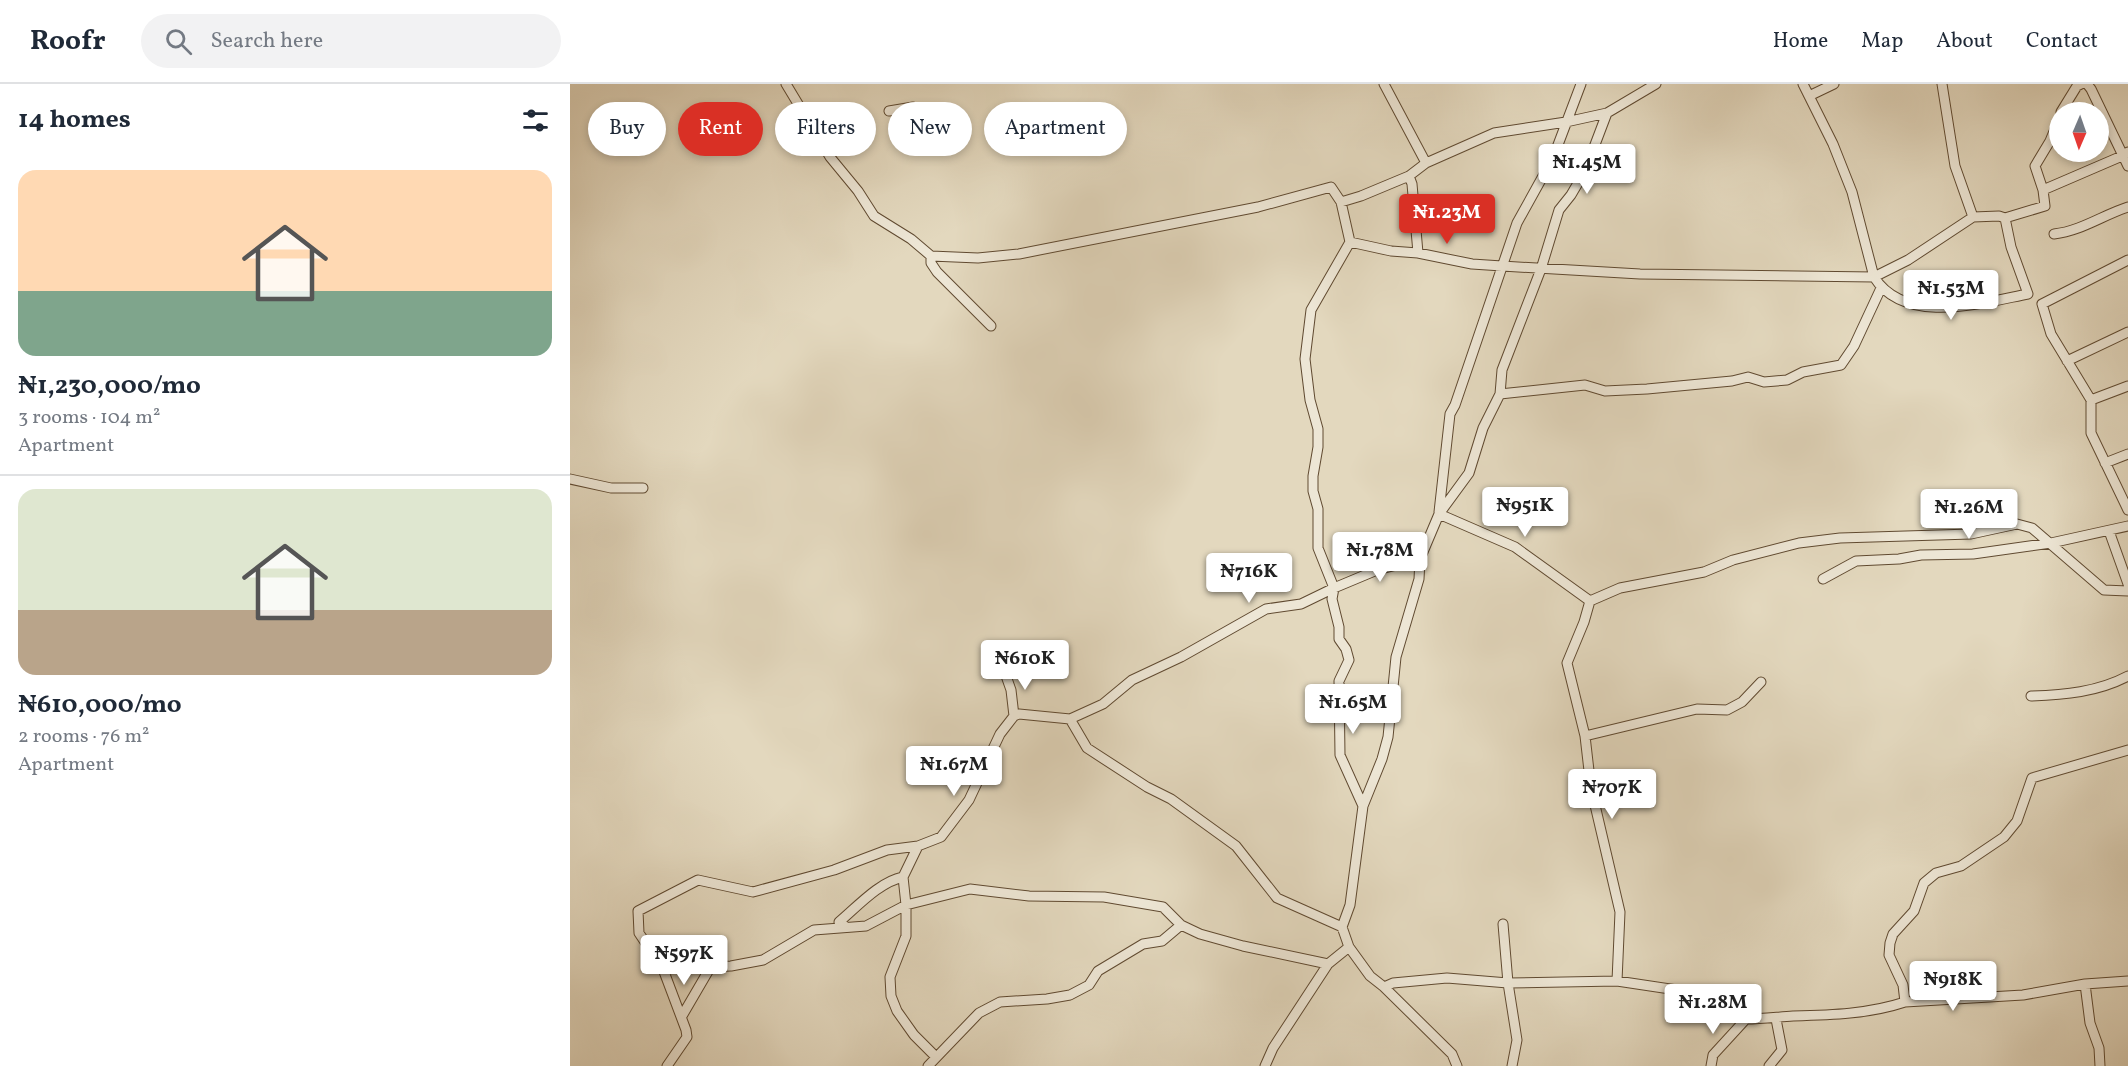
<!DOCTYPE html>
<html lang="en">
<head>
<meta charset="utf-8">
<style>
  :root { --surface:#fff; --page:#f2f2f3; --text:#1f2937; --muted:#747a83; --line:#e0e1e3; --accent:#d93025 }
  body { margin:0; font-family:Vollkorn,serif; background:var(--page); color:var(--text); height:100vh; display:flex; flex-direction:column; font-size:22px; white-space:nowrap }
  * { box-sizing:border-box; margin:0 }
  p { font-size:20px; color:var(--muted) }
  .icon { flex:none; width:33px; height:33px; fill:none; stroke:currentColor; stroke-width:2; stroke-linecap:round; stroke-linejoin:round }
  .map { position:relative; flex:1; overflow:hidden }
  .details { display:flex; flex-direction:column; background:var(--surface); width:570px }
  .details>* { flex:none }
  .hud { position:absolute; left:18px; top:18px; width:570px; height:54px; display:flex; gap:12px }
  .needle { width:39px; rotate:182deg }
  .fabs { position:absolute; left:1479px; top:18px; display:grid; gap:12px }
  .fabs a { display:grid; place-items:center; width:60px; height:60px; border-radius:50%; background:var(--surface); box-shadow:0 3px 9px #0003; font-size:30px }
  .price { position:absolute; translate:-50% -51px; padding:0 14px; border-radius:6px; background:#fff; color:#222; font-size:20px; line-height:39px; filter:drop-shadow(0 2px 3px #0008) }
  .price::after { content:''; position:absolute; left:50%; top:36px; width:18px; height:14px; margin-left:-9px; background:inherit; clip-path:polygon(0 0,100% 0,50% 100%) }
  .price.active { background:var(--accent); color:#fff }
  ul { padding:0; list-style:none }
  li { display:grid; align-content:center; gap:12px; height:318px; padding:0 18px }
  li+li { border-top:2px solid var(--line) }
  li span { display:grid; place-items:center; height:186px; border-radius:18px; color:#555 }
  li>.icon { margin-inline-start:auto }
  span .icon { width:108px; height:108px; fill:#fffc; stroke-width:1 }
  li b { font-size:26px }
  h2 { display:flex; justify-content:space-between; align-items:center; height:72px; padding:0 18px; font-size:26px }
  .tag { padding:0 21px; border-radius:27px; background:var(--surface); box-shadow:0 3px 9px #0003; font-size:21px; line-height:54px }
  .tag.active { background:var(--accent); color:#fff }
  header { display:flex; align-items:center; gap:36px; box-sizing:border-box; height:84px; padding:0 30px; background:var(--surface); border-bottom:2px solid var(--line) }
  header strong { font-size:28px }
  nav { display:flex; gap:33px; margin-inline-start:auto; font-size:21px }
  .search { width:420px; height:54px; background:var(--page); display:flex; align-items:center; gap:15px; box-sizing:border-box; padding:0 21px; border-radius:33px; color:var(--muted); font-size:22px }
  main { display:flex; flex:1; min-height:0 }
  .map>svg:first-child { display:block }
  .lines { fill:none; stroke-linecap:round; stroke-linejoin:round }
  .minor-casing { stroke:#604a31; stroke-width:11 }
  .minor { stroke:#ede6d5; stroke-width:9 }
</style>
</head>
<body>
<header>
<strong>Roofr</strong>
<div class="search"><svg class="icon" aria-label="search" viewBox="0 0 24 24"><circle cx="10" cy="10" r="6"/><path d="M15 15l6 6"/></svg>Search here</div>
<nav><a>Home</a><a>Map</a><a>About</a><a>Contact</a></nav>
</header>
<main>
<section class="details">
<h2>14 homes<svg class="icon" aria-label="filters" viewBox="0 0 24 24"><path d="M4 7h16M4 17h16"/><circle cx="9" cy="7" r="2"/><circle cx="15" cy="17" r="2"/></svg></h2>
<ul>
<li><span style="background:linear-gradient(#ffd9b3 65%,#7fa58c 0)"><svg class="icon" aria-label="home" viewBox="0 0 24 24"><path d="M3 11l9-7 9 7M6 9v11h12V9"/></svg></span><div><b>₦1,230,000/mo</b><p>3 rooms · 104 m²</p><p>Apartment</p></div></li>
<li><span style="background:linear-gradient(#dfe7d0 65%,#b9a48a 0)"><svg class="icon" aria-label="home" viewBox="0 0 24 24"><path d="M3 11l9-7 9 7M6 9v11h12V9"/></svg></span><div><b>₦610,000/mo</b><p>2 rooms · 76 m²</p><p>Apartment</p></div></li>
</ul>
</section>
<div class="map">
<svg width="1558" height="982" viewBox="0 0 1558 982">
  <rect width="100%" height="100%" fill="#e3d8be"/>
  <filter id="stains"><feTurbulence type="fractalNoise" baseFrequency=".00333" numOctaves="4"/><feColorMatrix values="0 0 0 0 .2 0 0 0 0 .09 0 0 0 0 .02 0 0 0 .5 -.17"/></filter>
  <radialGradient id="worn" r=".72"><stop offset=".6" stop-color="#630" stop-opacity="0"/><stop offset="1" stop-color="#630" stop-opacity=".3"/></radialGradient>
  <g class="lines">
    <defs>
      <path id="minor" d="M216 0 260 73 288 107 304 132 341 155 361 172 408 174 449 170 688 123 761 103 771 118 780 158 741 226 735 275 740 316 748 345V363L743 392V407L748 425V464L764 504 762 515 769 543V555L776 565 779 576 769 597 770 671 793 722
        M814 0 856 79
        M1233 0 1263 60 1282 108 1304 193C1335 242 1412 219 1458 210L1441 163 1435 134
        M1372 0 1385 82 1403 133
        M1517 0 1521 5 1558 82
        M1239 12 1264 0
        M319 27 343 23
        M1491 28 1507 2 1511 0
        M839 92 842 100 848 169
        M1473 106 1552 72 1558 68
        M771 118 791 112 839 92 856 79 924 49 996 38 1037 29 1086 0
        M1484 150C1511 147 1533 131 1558 123
        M780 158 821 167 848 169 902 180 932 182 1070 190 1304 193 1338 176 1403 133 1429 132 1435 134 1475 122 1473 106 1465 82 1480 57 1490 33
        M361 172V179L367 188 421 242
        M1497 277 1558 248
        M1558 302 1521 316V349L1558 426
        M930 310 1015 301 1035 307 1077 305 1162 297 1178 293 1194 298 1217 296 1233 288 1271 281 1284 262 1311 204
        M1521 316 1481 250 1472 220 1558 176
        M1535 379 1558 370
        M0 395 41 404H73
        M869 428 880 330 885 321 947 139 983 74 1011 0
        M869 430 945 463 1020 517
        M1539 447 1558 500
        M1253 495 1286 477 1329 475 1351 471 1403 470 1481 459 1558 442
        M1020 517 1050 504 1134 488 1163 476 1229 459 1270 454 1401 450 1447 440 1462 444 1534 506 1558 507
        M1020 517 1014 538 997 579 1015 652 1021 704 1050 828 1047 897
        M1461 612C1494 611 1528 608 1558 592
        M444 632 449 630 500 635 533 620 562 596 611 573 696 525 731 520 764 504 807 486 850 475
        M500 635 517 664 577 703 601 715 666 762 707 814 772 843
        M1015 652 1127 625 1157 626 1172 618 1191 598
        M933 840 938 899 947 956 942 982
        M276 843 269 838C287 823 309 798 333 793
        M93 885 161 882 193 876 244 846 296 842 336 821 400 805 459 812 534 813 593 823 611 841 630 850 673 862 758 880
        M1515 900 1520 939 1529 964 1530 982
        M814 903 823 899 877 894 938 899 1047 897 1140 911 1159 920 1176 935C1192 935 1207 933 1223 932 1261 931 1299 930 1335 918L1453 911 1515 900 1558 897
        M1335 918 1333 901 1319 871 1320 859 1323 850 1344 827 1354 799 1366 789 1391 782 1434 753 1447 737 1462 694 1558 666
        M112 932 140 884
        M366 973 344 951 327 927 321 912 320 893 336 852V821L333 793 348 762 371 753 399 716 430 650 444 632 441 606 435 589
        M97 982 117 953 116 946 93 885 69 849 68 827 128 796 183 808 264 786 317 766 348 762
        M358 982 409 929 430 918 477 915 500 911 519 901 528 887 573 860 592 857 611 841
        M695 982 703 964 758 880 779 863
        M887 982 882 970 814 903 800 892 779 863 772 843 780 821 793 722 812 675 818 653 826 573 849 495 850 475 869 430 899 389 913 344 930 310 932 286 971 185 989 126 1001 111 1015 87 1037 29
        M1141 982 1143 971 1176 935
        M1199 982 1212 966 1206 935"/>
    </defs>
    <use href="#minor" class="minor-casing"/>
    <use href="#minor" class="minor"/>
  </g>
  <rect width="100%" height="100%" filter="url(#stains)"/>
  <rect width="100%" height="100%" fill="url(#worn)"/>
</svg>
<div class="fabs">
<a><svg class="needle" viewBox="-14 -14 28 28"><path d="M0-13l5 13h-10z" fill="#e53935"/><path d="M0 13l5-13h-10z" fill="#747a83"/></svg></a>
</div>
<b class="price" style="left:1017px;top:111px">₦1.45M</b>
<b class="price active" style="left:877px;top:161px">₦1.23M</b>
<b class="price" style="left:1381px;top:237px">₦1.53M</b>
<b class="price" style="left:955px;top:454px">₦951K</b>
<b class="price" style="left:1399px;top:456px">₦1.26M</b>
<b class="price" style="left:810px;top:499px">₦1.78M</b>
<b class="price" style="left:679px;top:520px">₦716K</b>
<b class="price" style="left:455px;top:607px">₦610K</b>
<b class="price" style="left:783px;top:651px">₦1.65M</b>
<b class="price" style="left:384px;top:713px">₦1.67M</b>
<b class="price" style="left:1042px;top:736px">₦707K</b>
<b class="price" style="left:114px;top:902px">₦597K</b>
<b class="price" style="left:1383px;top:928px">₦918K</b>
<b class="price" style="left:1143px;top:951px">₦1.28M</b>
<div class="hud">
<a class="tag">Buy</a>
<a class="tag active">Rent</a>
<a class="tag">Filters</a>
<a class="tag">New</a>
<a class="tag">Apartment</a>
</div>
</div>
</main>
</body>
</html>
